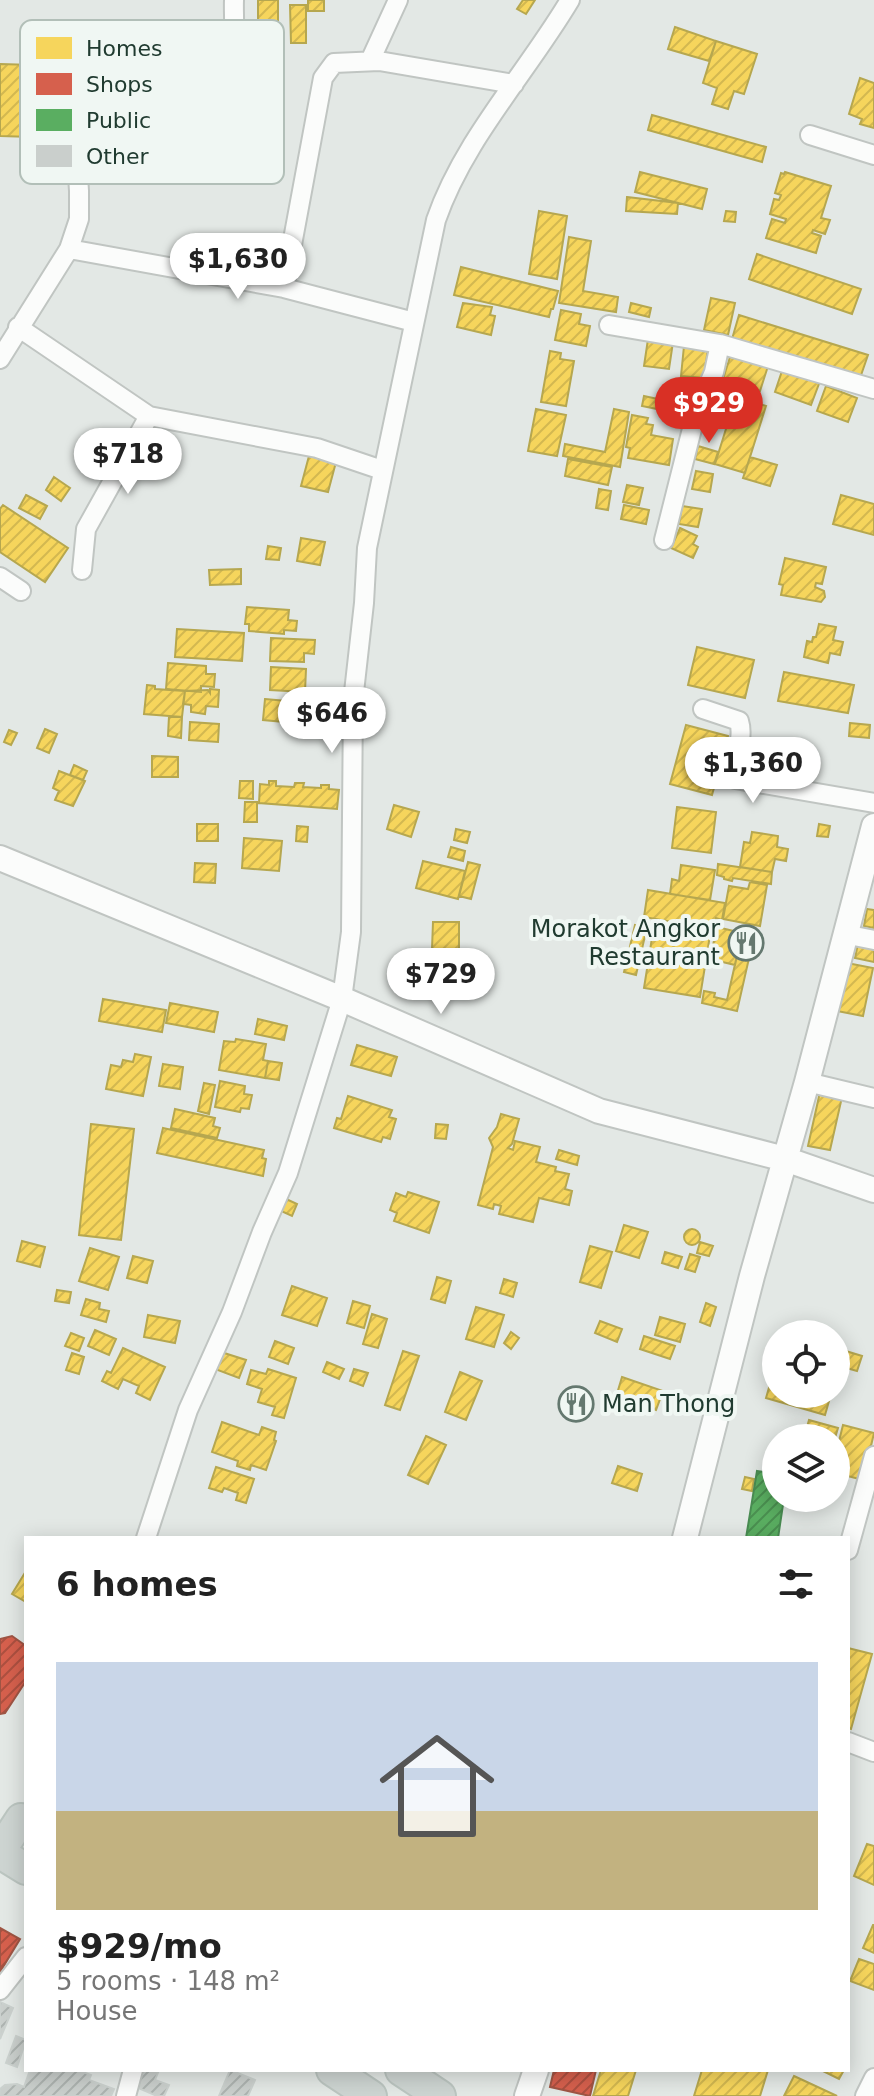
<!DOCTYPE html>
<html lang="en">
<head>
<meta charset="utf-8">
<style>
  :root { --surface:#fff; --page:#f6f6f6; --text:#222; --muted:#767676; --line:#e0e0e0; --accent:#d93025 }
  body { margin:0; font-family:"DejaVu Sans",sans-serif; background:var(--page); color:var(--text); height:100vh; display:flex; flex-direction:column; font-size:30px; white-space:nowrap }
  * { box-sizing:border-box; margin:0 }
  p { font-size:26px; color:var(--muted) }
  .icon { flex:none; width:44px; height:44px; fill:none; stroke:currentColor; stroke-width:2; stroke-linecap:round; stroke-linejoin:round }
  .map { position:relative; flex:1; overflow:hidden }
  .sheet { position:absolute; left:24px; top:1536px; width:826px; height:536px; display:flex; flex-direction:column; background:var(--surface); border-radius:0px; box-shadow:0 4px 20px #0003 }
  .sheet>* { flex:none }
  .controls { position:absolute; left:762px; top:1320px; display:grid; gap:16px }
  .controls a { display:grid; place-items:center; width:88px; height:88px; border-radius:50%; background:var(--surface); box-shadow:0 4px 20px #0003; font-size:40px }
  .price { position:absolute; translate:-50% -68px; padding:0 18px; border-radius:28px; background:#fff; color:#222; font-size:26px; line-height:52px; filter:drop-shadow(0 2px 4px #0008) }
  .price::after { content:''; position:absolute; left:50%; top:48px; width:24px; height:18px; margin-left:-12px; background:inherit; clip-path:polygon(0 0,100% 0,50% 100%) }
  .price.on { background:var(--accent); color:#fff }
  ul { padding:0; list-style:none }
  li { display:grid; align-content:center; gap:16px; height:424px; padding:0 32px }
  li+li { border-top:2px solid var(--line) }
  li span { display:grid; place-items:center; height:248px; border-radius:0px; color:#555 }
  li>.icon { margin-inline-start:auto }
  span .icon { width:144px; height:144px; fill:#fffc; stroke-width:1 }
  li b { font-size:34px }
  h2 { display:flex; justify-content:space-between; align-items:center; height:96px; padding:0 32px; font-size:34px }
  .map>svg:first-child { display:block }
  .homes { fill:url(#homes-hatch); stroke:#b6a74f; stroke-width:2 }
  .shops { fill:url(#shops-hatch); stroke:#9f5544; stroke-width:2 }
  .public { fill:url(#public-hatch); stroke:#498c52; stroke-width:2 }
  .building { fill:url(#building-hatch); stroke:#cbd1ce; stroke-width:2 }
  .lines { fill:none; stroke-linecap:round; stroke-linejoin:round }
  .minor-casing { stroke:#c0c5c2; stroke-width:22 }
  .tertiary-casing { stroke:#c0c5c2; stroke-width:28 }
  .primary-casing { stroke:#bbc5c0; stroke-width:34 }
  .minor { stroke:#fbfcfb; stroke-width:18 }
  .tertiary { stroke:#fbfcfb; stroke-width:24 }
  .primary { stroke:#cdd4d1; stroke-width:30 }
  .labels { text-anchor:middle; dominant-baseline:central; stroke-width:8; stroke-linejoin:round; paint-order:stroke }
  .poi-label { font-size:24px; fill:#203b30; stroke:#f0f7f3; text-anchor:end }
  .key { fill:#f0f7f3; stroke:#b2bfb8; stroke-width:2 }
  .key-label { font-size:22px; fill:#203b30 }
</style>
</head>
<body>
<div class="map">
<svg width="874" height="2096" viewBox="0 0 874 2096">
  <defs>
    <pattern id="homes-hatch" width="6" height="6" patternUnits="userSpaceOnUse" patternTransform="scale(2)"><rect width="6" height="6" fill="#f6d55c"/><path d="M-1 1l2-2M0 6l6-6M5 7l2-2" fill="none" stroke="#d3b850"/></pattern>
    <pattern id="shops-hatch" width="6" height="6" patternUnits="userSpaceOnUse" patternTransform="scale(2)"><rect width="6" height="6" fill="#d6604d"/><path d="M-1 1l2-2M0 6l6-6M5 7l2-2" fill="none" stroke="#ad5040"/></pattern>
    <pattern id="public-hatch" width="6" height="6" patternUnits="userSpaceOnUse" patternTransform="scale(2)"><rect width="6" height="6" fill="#5aae61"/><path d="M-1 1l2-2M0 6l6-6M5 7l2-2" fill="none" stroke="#4a8f50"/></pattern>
    <pattern id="building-hatch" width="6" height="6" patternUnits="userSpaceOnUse" patternTransform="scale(2)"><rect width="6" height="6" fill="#cacfcc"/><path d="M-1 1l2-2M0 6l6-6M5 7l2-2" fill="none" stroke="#adb3b0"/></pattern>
  </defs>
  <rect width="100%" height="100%" fill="#e3e8e5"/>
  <path class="homes" d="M258 0H278V43H258Z
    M308 0H324V11H308Z
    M523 0H535L526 14 517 9Z
    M290 5H306V43H291Z
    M675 27 716 41 709 61 668 49Z
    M716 41 757 54 744 94 734 91 728 109 712 104 717 88 703 83Z
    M0 64 67 66 65 138 0 136Z
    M860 78 874 83V128L860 124 862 119 849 114Z
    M652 115 766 147 762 162 648 130Z
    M640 172 707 189 702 209 635 192Z
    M785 172 831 186 821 218 830 220 825 234 813 230 812 233 821 236 816 253 766 238 772 219 785 223 786 219 770 214 774 199 779 200 781 195 775 193 781 173 784 174Z
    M627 197 678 203 677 214 626 211Z
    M539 211 567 216 557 279 529 274Z
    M726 211 736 212 735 222 724 221Z
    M569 237 591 241 583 291 618 297 616 312 559 303Z
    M757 254 861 289 852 314 749 279Z
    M461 267 558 291 553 309H551L549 317 454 295Z
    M711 298 735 303 728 335 704 330Z
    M463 303 492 307 490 315 495 316 491 335 457 327Z
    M631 303 651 308 649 317 629 312Z
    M561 310 581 314 579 324 590 326 586 346 555 340Z
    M739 315 868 355 860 378 732 339Z
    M648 339 673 342 669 369 644 366Z
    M684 346 708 348 704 378 681 376Z
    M550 351 561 353 560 359 574 361 566 406 541 402Z
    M732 351 769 363 760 391 723 379Z
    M783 368 820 381 811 405 775 392Z
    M826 386 857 398 848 422 817 411Z
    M644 396 658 399 657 409 642 406Z
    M736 397 766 406 745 473 715 464Z
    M667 399 681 402 679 410 666 408Z
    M536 409 566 415 557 456 528 451Z
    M614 409 629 412 620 467 563 456 565 444 605 452Z
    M632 415 648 418 646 424 653 425 651 435 673 439 669 465 628 458 630 448 626 447Z
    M698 446 718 452 714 464 695 459Z
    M309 456 336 462 328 492 301 486Z
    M750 457 777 465 770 486 743 478Z
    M568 459 612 467 608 485 565 476Z
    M696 471 713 474 710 492 692 489Z
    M54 477 70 488 61 501 46 490Z
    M627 485 643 488 639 505 623 502Z
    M599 489 611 491 608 510 596 508Z
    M26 495 47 506 40 519 19 508Z
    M841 495 874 504V535L833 524Z
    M3 505 68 548 45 582 0 552V509Z
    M624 505 649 510 646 524 621 519Z
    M682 506 702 509 698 527 679 524Z
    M680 528 697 536 693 544 698 547 693 558 671 548Z
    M301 538 325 542 320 565 297 561Z
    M268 546 281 548 279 560 266 559Z
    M785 558 826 567 822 584 816 583 815 587 824 591 825 597 821 602 781 595 783 585 779 584Z
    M241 569V584L210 585 209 570Z
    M247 607 289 610 288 620 297 621 296 631 284 630V634L249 631V624H245Z
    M819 624 836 627 833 640 843 642 840 655 830 653 828 663 804 657 807 641 812 642 813 637H816Z
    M177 629 244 633 242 661 175 657Z
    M271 638 315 640 314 654 304 653V662L270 661Z
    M697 647 754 660 745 698 688 685Z
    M168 663 206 666V674H215L214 687 201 686V692L166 689Z
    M271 667 306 669 305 692 270 690Z
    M784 672 854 685 848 713 778 701Z
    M147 685 155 686V689L185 691 182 717 144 714Z
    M210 689 219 690 218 707 206 706 205 714 191 712V705L183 704 185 691 208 690 210 693Z
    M265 699 319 704 317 725 263 720Z
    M169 716 182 717 181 738 168 736Z
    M190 722 219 724 218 742 189 740Z
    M850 723 870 725 869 738 849 736Z
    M686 725 728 736 712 795 670 784Z
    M45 729 57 734 49 753 37 748Z
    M9 730 17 733 11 745 4 742Z
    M763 741 776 745 769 767 756 762Z
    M152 756 178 757V777H152Z
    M74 765 87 771 83 780 70 775Z
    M59 771 85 781 73 806 55 800 59 791 53 788Z
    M240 781H253V799L239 798Z
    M269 781H276V786L294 787 295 783H304L303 787 321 788V785H329V789L339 790 337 809 259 803 260 784 269 785Z
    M245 802H257V822H244Z
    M394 805 419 812 411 837 387 829Z
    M677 807 716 812 711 853 672 848Z
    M197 824H218V841H197Z
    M819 824 830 826 828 837 817 836Z
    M297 826 308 827 307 842 296 841Z
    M456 829 470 832 467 843 454 840Z
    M752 832 778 836 777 847 788 849 786 861 775 859 772 872 740 867 744 842 750 843Z
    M244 838 282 841 279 871 242 868Z
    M451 847 465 851 463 861 448 857Z
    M423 861 465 871 458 899 416 888Z
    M468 862 480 865 471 899 459 896Z
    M195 863 216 864 215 883 194 882Z
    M718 864 772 872 771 884 733 878 732 881 724 879V877L717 875Z
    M681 865 715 870 710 900 670 894 672 879 679 881Z
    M750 882 767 885 760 926 723 919 729 886 748 889Z
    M648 890 725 903 722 920 716 918 714 929 644 917Z
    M867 909 874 910V928L864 926Z
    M655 919 711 929 700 997 644 988Z
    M433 922H459V950L432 949Z
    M635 925 647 927 636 975 624 972Z
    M717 927 742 933 735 965 710 959Z
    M859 939 874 942V962L855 958Z
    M740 942 752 945 737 1011 702 1003 704 991 715 993 714 997 727 1000Z
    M847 963 873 968 863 1016 837 1011Z
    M103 999 166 1010 162 1032 99 1021Z
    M170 1003 218 1012 214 1032 166 1023Z
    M258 1019 287 1026 284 1040 255 1034Z
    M236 1039 266 1044 263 1060 268 1061 265 1078 219 1070 224 1041 235 1042Z
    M357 1045 397 1057 391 1076 351 1065Z
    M135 1054 151 1057 143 1096 106 1089 111 1065 121 1067 123 1060 133 1062Z
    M268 1061 282 1063 279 1080 265 1078Z
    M163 1064 183 1067 180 1089 159 1086Z
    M220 1081 245 1086 244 1094 252 1095 249 1109 241 1108 240 1112 215 1107Z
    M204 1083 215 1085 209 1114 198 1111Z
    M820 1092 842 1097 830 1150 808 1146Z
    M348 1096 392 1110 389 1117 396 1119 390 1139 383 1137 381 1142 334 1128 337 1118 341 1119Z
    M175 1109 215 1118 213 1126 220 1128 217 1138 171 1128Z
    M501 1114 519 1119 512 1144 508 1148 513 1150 515 1141 540 1147 536 1162 556 1167 555 1171 569 1174 565 1189 572 1191 569 1205 539 1198 533 1222 499 1214 501 1206 494 1204 493 1209 478 1205 493 1147 489 1138 497 1127Z
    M91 1124 134 1129 121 1240 79 1235Z
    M436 1124 448 1125 446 1139 435 1138Z
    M163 1128 264 1150 262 1158 266 1159 263 1176 157 1153Z
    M559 1150 579 1156 577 1165 556 1159Z
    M408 1192 439 1202 429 1233 394 1221 397 1213 390 1210 396 1193 406 1197Z
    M284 1198 297 1204 292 1216 279 1210Z
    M624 1225 648 1232 639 1258 616 1251Z
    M684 1237a8 8 0 1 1 16 0a8 8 0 1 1-16 0Z
    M22 1241 45 1247 40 1267 17 1261Z
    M700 1242 713 1246 709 1256 697 1253Z
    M590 1246 612 1252 601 1288 580 1282Z
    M90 1248 119 1257 108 1290 79 1281Z
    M665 1252 682 1257 678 1268 662 1263Z
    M690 1254 700 1257 695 1272 685 1269Z
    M133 1256 153 1261 147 1283 127 1278Z
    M437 1277 451 1281 445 1303 431 1299Z
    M504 1279 517 1283 513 1297 500 1293Z
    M292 1286 327 1298 317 1326 282 1315Z
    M57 1290 71 1292 69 1303 55 1301Z
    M86 1299 100 1303 99 1309 109 1311 106 1322 81 1315Z
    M353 1301 370 1306 364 1328 347 1323Z
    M706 1303 716 1307 710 1326 700 1322Z
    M476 1307 504 1315 494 1347 466 1339Z
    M372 1314 387 1319 378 1348 363 1344Z
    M148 1315 180 1321 175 1343 144 1337Z
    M660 1317 685 1324 680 1342 655 1335Z
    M600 1321 622 1329 617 1342 595 1333Z
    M95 1330 116 1339 109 1355 88 1346Z
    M511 1332 519 1338 511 1349 504 1343Z
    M71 1333 84 1338 79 1351 65 1346Z
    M644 1336 675 1346 670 1359 640 1349Z
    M275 1341 294 1348 288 1364 269 1357Z
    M123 1348 165 1367 150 1400 136 1393 139 1386 123 1379 118 1389 102 1381 107 1371 111 1373Z
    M836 1348 862 1356 857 1371 836 1365Z
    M403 1351 419 1356 400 1410 385 1405Z
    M221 1352 246 1360 239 1378 215 1369Z
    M72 1353 84 1357 79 1374 66 1370Z
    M327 1362 344 1369 339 1379 323 1372Z
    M268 1369 296 1378 284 1418 272 1415 275 1407 258 1402 262 1389 247 1384 251 1370 266 1374Z
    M354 1369 368 1373 363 1386 350 1381Z
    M774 1370 776 1394H831L825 1415 766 1398Z
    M460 1372 482 1381 466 1420 445 1412Z
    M622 1377 663 1391 656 1410 616 1397Z
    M809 1420 838 1428 835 1438H799L800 1433 805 1434Z
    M222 1422 259 1435 262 1427 276 1432 274 1440 276 1441 266 1470 251 1465 250 1470 237 1466 238 1461 212 1452Z
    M843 1425 874 1433 863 1480 836 1473V1453Z
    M426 1436 446 1445 428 1484 408 1475Z
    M618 1466 642 1474 637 1491 612 1483Z
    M216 1467 254 1479 246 1503 236 1500 238 1493 224 1488 222 1492 209 1488Z
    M745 1477 754 1479 752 1491 742 1489Z
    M26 1571V1602L12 1594Z
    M848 1648 872 1654 851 1729 848 1728Z
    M867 1844 874 1846V1885L854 1876Z
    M873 1925H874V1953L863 1948Z
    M859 1959 874 1964V1990L850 1981Z
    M601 2070H636L628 2096H593Z
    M702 2070H768L760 2096H694Z
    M821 2070H844L839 2079Z
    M794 2076 837 2096H784Z"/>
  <path class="shops" d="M12 1636 26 1646V1681L5 1713 0 1714V1639Z
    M0 1928 20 1939 0 1972Z
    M554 2070H596L590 2096 550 2087Z"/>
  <path class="public" d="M757 1471 776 1474V1498H784L778 1538H781H746Z"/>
  <path class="building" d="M0 2002 13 2008 0 2039Z
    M16 2036 26 2040 17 2067 6 2063Z
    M30 2070H78L91 2075 89 2080 114 2089 111 2096H0V2089L5 2085 17 2084 24 2087Z
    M144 2070H159L155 2080 169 2085 164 2096H157L136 2087Z
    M230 2070 255 2080 248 2096H219Z"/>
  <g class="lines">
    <defs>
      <path id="minor" d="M370 61 398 0
        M810 135 874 155
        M69 249 284 288 414 322
        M284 288 323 78 334 63 379 61 514 84
        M609 325 720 344 874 389
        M18 327 149 416 317 448 382 470
        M0 359 69 249 79 219V191L72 84 75 69 86 61 219 65C239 51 233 22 234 0
        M664 540 696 413 714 372 720 344
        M82 570 86 529 149 416
        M0 577 21 591
        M703 709 739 721C745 740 732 760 735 779L874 803
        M844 934 874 940
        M807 1082 874 1098
        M146 1538 188 1410 232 1312 262 1232 288 1173 342 999 351 932 353 701 364 603 367 548 436 220C464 139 526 74 570 0
        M848 1550 874 1456
        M848 1742 874 1752
        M0 1990 26 1957
        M126 2096 133 2070
        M865 2096 874 2078"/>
      <path id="tertiary" d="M0 858 342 999 599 1111 785 1159 874 1190
        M685 1538 752 1276 807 1082 874 826
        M527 2096 536 2070"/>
      <path id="primary" d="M0 1851 21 1819
        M0 1853 26 1869
        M332 2070 371 2096
        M401 2070 440 2096"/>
    </defs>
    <use href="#minor" class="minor-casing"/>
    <use href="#tertiary" class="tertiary-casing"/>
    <use href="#primary" class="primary-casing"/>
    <use href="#minor" class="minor"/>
    <use href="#tertiary" class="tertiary"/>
    <use href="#primary" class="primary"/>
  </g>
  <defs>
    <symbol id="restaurant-ring" viewBox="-11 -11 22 22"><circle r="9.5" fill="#f0f7f3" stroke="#64786f" stroke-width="1.5"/><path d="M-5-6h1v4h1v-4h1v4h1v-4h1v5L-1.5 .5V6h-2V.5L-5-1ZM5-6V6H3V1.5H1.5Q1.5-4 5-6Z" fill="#64786f"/></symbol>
  </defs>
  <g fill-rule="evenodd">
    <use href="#restaurant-ring" x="726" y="923" width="40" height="40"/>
    <use href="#restaurant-ring" x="556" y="1384" width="40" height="40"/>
  </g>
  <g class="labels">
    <g class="poi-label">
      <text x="720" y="929">Morakot Angkor<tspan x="720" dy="28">Restaurant</tspan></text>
      <text x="602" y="1404" text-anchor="start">Man Thong</text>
    </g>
  </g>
  <rect x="20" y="20" width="264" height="164" rx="12" class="key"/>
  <rect x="36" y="37" width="36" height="22" fill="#f6d55c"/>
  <rect x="36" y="73" width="36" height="22" fill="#d6604d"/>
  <rect x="36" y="109" width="36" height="22" fill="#5aae61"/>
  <rect x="36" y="145" width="36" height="22" fill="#cacfcc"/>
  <g class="key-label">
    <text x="86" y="56">Homes</text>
    <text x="86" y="92">Shops</text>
    <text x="86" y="128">Public</text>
    <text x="86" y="164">Other</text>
  </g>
</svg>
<div class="controls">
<a><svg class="icon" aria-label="locate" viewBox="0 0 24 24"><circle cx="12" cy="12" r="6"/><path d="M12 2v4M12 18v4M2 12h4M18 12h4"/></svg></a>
<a><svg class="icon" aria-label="layers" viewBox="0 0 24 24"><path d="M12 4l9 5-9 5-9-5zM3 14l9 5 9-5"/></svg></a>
</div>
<b class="price" style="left:238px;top:301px">$1,630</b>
<b class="price on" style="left:709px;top:445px">$929</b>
<b class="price" style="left:128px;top:496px">$718</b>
<b class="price" style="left:332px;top:755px">$646</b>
<b class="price" style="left:753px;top:805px">$1,360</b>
<b class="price" style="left:441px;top:1016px">$729</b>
<section class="sheet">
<h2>6 homes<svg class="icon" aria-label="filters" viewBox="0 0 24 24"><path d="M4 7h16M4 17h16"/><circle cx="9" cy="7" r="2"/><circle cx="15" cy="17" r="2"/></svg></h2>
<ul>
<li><span style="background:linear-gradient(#c9d6e8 60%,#c2b280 0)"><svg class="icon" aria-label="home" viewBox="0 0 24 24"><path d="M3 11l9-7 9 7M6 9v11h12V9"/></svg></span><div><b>$929/mo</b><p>5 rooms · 148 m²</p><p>House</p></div></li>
</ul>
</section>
</div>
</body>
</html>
